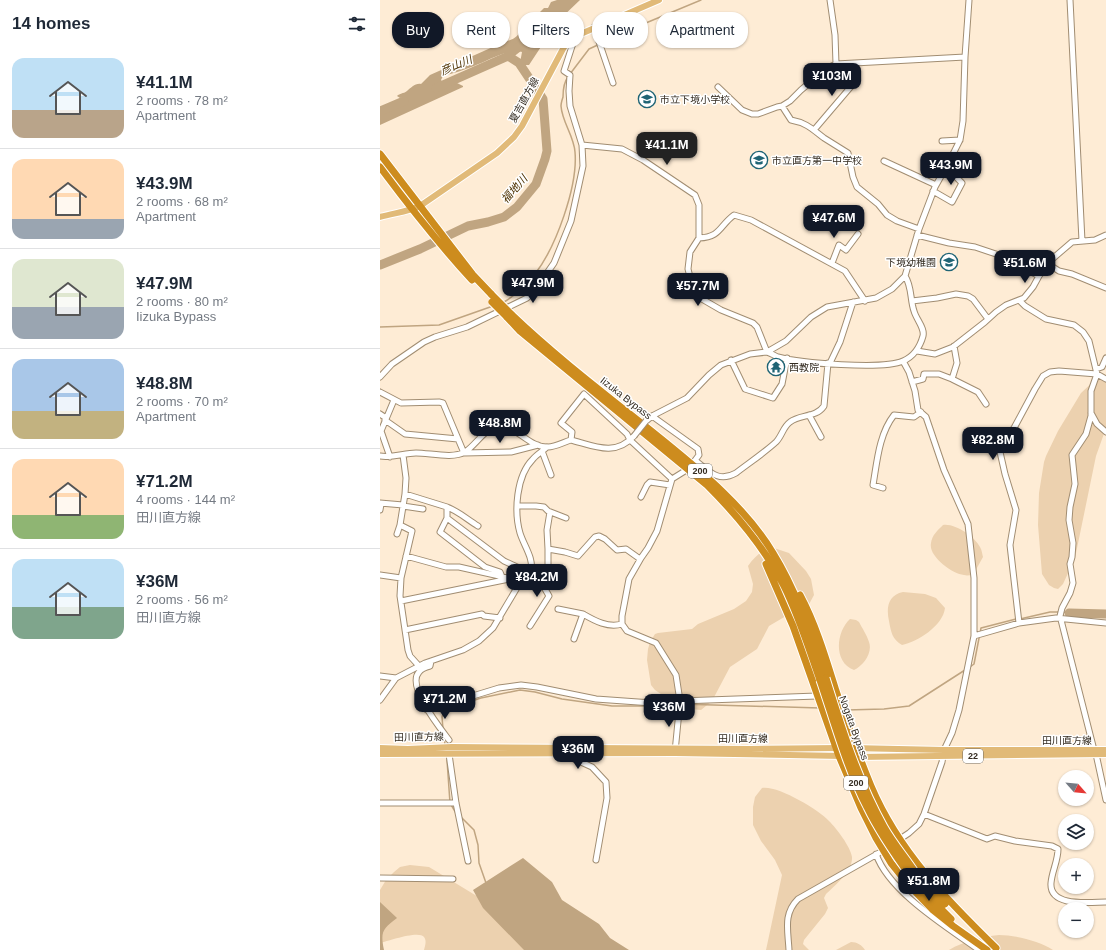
<!DOCTYPE html>
<html lang="en">
<head>
<meta charset="utf-8">
<style>
  :root { --surface:#fff; --page:#f2f2f3; --text:#1f2937; --muted:#747a83; --line:#e0e1e3; --accent:#111827 }
  body { margin:0; font-family:Helvetica,"Noto Sans JP",sans-serif; background:var(--page); color:var(--text); height:100vh; display:flex; flex-direction:column; font-size:15px; white-space:nowrap }
  * { box-sizing:border-box; margin:0 }
  p { font-size:13px; color:var(--muted) }
  .icon { flex:none; width:22px; height:22px; fill:none; stroke:currentColor; stroke-width:2; stroke-linecap:round; stroke-linejoin:round }
  .map { position:relative; flex:1; overflow:hidden }
  .drawer { display:flex; flex-direction:column; background:var(--surface); width:380px }
  .drawer>* { flex:none }
  .guide { position:absolute; left:12px; top:12px; width:380px; height:36px; display:flex; gap:8px }
  .needle { width:26px; rotate:117deg }
  .fabs { position:absolute; left:678px; top:770px; display:grid; gap:8px }
  .fabs a { display:grid; place-items:center; width:36px; height:36px; border-radius:50%; background:var(--surface); box-shadow:0 1px 3px #0004; font-size:20px }
  .price { position:absolute; translate:-50% -34px; padding:0 9px; border-radius:8px; background:var(--accent); color:#fff; font-size:13px; line-height:26px; filter:drop-shadow(0 1px 2px #0008) }
  .price::after { content:''; position:absolute; left:50%; top:24px; width:12px; height:9px; margin-left:-6px; background:inherit; clip-path:polygon(0 0,100% 0,50% 100%) }
  .price.selected { background:#222; color:#fff }
  ul { padding:0; list-style:none }
  li { display:flex; align-items:center; gap:12px; height:100px; padding:0 12px }
  li+li { border-top:1px solid var(--line) }
  li span { display:grid; place-items:center; flex:none; width:112px; height:80px; border-radius:12px; color:#555 }
  li>.icon { margin-inline-start:auto }
  span .icon { width:48px; height:48px; fill:#fffc; stroke-width:1 }
  li b { font-size:17px }
  h2 { display:flex; justify-content:space-between; align-items:center; height:48px; padding:0 12px; font-size:17px }
  .tag { padding:0 14px; border-radius:16px; background:var(--surface); box-shadow:0 1px 3px #0004; font-size:14px; line-height:36px }
  .tag.selected { background:var(--accent); color:#fff }
  main { display:flex; flex:1; min-height:0 }
  .map>svg:first-child { display:block }
  .green { fill:#ecd1af }
  .water { fill:#c0a581 }
  .lines { fill:none; stroke-linecap:round; stroke-linejoin:round }
  .stream { stroke:#c0a581; stroke-width:1.5 }
  .river { stroke:#c0a581; stroke-width:9 }
  .minor-casing { stroke:#a18d72; stroke-width:7 }
  .major-casing { stroke:#fff; stroke-width:8 }
  .highway-casing { stroke:#fff; stroke-width:9 }
  .minor { stroke:#fff; stroke-width:5 }
  .major { stroke:#e1ba78; stroke-width:6 }
  .highway { stroke:#cd8c1e; stroke-width:7 }
  .minor-bridge-casing { stroke:#a18d72; stroke-width:7; stroke-linecap:butt }
  .highway-bridge-casing { stroke:#fff; stroke-width:9; stroke-linecap:butt }
  .minor-bridge { stroke:#fff; stroke-width:5 }
  .highway-bridge { stroke:#cd8c1e; stroke-width:7 }
  .labels { text-anchor:middle; dominant-baseline:central; stroke-width:3; stroke-linejoin:round; paint-order:stroke }
  .shield { fill:#fff; stroke:#706b63; stroke-width:1 }
  .shield-label { font-size:9px; font-weight:bold; fill:#332b20 }
  .poi-label { font-size:10px; fill:#332b20; stroke:#fff; text-anchor:start }
  .street-label { font-size:10px; fill:#332b20; stroke:#fff }
  .water-label { font-size:11px; font-style:italic; fill:#4e3202; stroke:#fff }
</style>
</head>
<body>
<main>
<section class="drawer">
<h2>14 homes<svg class="icon" aria-label="filters" viewBox="0 0 24 24"><path d="M4 7h16M4 17h16"/><circle cx="9" cy="7" r="2"/><circle cx="15" cy="17" r="2"/></svg></h2>
<ul>
<li><span style="background:linear-gradient(#bfe0f5 65%,#b9a48a 0)"><svg class="icon" aria-label="home" viewBox="0 0 24 24"><path d="M3 11l9-7 9 7M6 9v11h12V9"/></svg></span><div><b>¥41.1M</b><p>2 rooms · 78 m²</p><p>Apartment</p></div></li>
<li><span style="background:linear-gradient(#ffd9b3 75%,#9aa5b1 0)"><svg class="icon" aria-label="home" viewBox="0 0 24 24"><path d="M3 11l9-7 9 7M6 9v11h12V9"/></svg></span><div><b>¥43.9M</b><p>2 rooms · 68 m²</p><p>Apartment</p></div></li>
<li><span style="background:linear-gradient(#dfe7d0 60%,#9aa5b1 0)"><svg class="icon" aria-label="home" viewBox="0 0 24 24"><path d="M3 11l9-7 9 7M6 9v11h12V9"/></svg></span><div><b>¥47.9M</b><p>2 rooms · 80 m²</p><p>Iizuka Bypass</p></div></li>
<li><span style="background:linear-gradient(#a9c7e8 65%,#c2b280 0)"><svg class="icon" aria-label="home" viewBox="0 0 24 24"><path d="M3 11l9-7 9 7M6 9v11h12V9"/></svg></span><div><b>¥48.8M</b><p>2 rooms · 70 m²</p><p>Apartment</p></div></li>
<li><span style="background:linear-gradient(#ffd9b3 70%,#8fb573 0)"><svg class="icon" aria-label="home" viewBox="0 0 24 24"><path d="M3 11l9-7 9 7M6 9v11h12V9"/></svg></span><div><b>¥71.2M</b><p>4 rooms · 144 m²</p><p>田川直方線</p></div></li>
<li><span style="background:linear-gradient(#bfe0f5 60%,#7fa58c 0)"><svg class="icon" aria-label="home" viewBox="0 0 24 24"><path d="M3 11l9-7 9 7M6 9v11h12V9"/></svg></span><div><b>¥36M</b><p>2 rooms · 56 m²</p><p>田川直方線</p></div></li>
</ul>
</section>
<div class="map">
<svg width="726" height="950" viewBox="0 0 726 950">
  <rect width="100%" height="100%" fill="#feecd5"/>
  <path class="green" d="M726 375V428L716 456 695 558 683 584 678 589 674 588 669 585 662 574 658 525 659 493 664 462 666 456 678 431 701 393 716 379Z
    M563 525C575 523 595 537 600 547 602 550 602 554 603 557L593 575C590 575 587 576 584 575 572 574 548 556 551 543 552 535 558 530 563 525Z
    M391 547 409 553 426 571 431 579 434 595 427 608 413 615 406 616 389 626 377 649 350 667 332 701 321 710 310 709 296 704 275 690 271 685 267 660 268 649 270 642 275 634 278 633 312 629 318 624 354 609 366 601 372 592 373 584 368 566C374 557 381 551 391 547Z
    M523 592 545 594 556 598 565 608C563 626 537 642 522 645 512 639 511 632 509 621 506 608 508 595 523 592Z
    M470 619 476 620 479 622C482 628 487 635 489 642 493 653 483 666 474 670 453 662 456 632 470 619Z
    M382 788C397 785 438 809 449 821 457 829 470 846 472 857 473 871 455 885 446 894L444 898 448 908 445 914 424 940 423 944 429 950H386L402 875 395 860 381 841 373 825V807L375 797Z
    M30 865 49 867 54 870 100 898 155 950H44C45 946 47 941 44 937 39 930 8 941 0 943V890L6 880 14 872 20 867Z
    M619 935C635 935 660 941 673 950H569C584 941 602 937 619 935Z
    M471 942C477 942 482 945 485 950H456Z"/>
  <path class="water" d="M177 0H200L178 21 149 65H141L140 63 142 52C131 47 105 62 94 66 84 70 74 73 63 76L61 80 64 84 75 82 83 86V87L0 125V112L26 99V97L20 98 17 96C20 93 23 94 27 91 31 88 35 83 41 84L50 75 124 42C130 40 136 39 139 33L147 30 148 24 164 8H168L171 2Z
    M143 858 172 882 182 900 219 924 230 938 249 950H144L103 908 93 890Z
    M0 902 17 918C3 929 0 931 4 950H0Z"/>
  <g class="lines">
    <path class="stream" d="M190 74 209 49 261 25 321 0
      M124 302C136 295 146 285 155 274 176 247 198 186 195 152 194 136 182 122 181 106 181 103 182 100 183 97 183 90 184 82 188 77
      M0 327 59 325 113 306
      M683 612 689 613
      M640 619 670 612H680
      M590 667 594 664 601 628 636 619
      M300 704 440 708
      M466 710 504 709 529 706 585 670
      M63 729 62 717 64 710 101 698 140 690 155 692 182 699 232 706H285
      M64 736 65 745
      M67 760 70 803 76 813
      M80 816 94 830 98 845 99 863 106 883"/>
    <path class="river" d="M56 88 126 57 144 43
      M0 111 24 101
      M0 265 40 249 88 226 108 222 124 217 137 207 156 184 165 159 167 151 163 99 139 63 128 56
      M689 613 726 614"/>
    <defs>
      <path id="minor" d="M690 0 702 241
        M214 27 233 83
        M338 87 362 110 372 114H378L397 107 402 106 410 101 421 90 446 69 456 64 585 57
        M402 106 411 120C427 123 432 129 444 138 452 143 460 148 468 153L473 177 477 187 498 204 507 215 517 221 539 229
        M434 130 474 83 472 78 456 64 455 35 450 0
        M562 141 580 140
        M202 145 242 149 263 160 315 195 319 205V238L310 252 308 269 311 281 315 292 322 299 341 310 373 323 377 327 387 352C391 353 395 356 398 357 420 363 503 370 523 361 533 357 540 347 543 336 545 328 536 319 534 311 530 300 532 286 525 276
        M504 161 556 185
        M553 191 572 202 582 183 566 167
        M537 235 569 243 595 247 616 254 659 276
        M319 238C341 237 339 226 354 215L371 220 465 271 485 301
        M452 263 459 245 466 250 478 234
        M668 264 679 271 692 274 726 288
        M532 301 557 298 576 294 588 296 593 299 608 319
        M640 301 645 306 666 319 694 325 703 332 709 341 717 374 711 391V416L706 434 692 455 695 484 690 507 689 520 693 543 692 557 690 564 693 583 690 593 682 608 680 616 714 750 716 754 726 800
        M537 351 555 354 573 347 605 322 616 312 626 305 644 298 653 287 659 276 671 260 692 242 715 240 726 235
        M351 360 365 389 393 398 402 384 407 358
        M523 361 529 372 535 391 538 410 546 417 564 470 588 524 594 578V636L579 710 572 733 564 750 562 762 544 814 539 824 529 833 523 837
        M450 363 460 342 473 302
        M716 369 722 367 726 358
        M0 377 12 364 44 342 55 337 87 327 147 298 158 286 174 263 191 221 203 166 202 145 190 106 189 91 190 75 184 71 195 37
        M572 379 577 363 574 346
        M532 382 543 379 544 374H559L572 379 598 392 606 404
        M0 392 21 403 59 402 63 403 84 453 131 452 158 445
        M711 413 717 424 726 432
        M0 414 6 418
        M429 415 441 437
        M272 416 318 449 319 455 313 463
        M5 420 25 434 78 439
        M266 421 272 416 307 398 329 375 341 365 370 354 387 352 406 341 431 317 447 307 496 298 512 289 525 276 539 229 555 187 570 160 580 140 583 121 585 57 589 0
        M254 436C235 457 214 446 191 440L192 432 181 423 204 394 247 434 250 440 292 479
        M162 451 171 475
        M23 455 26 478 25 494 20 525 32 531 21 578 20 596 28 650 30 656 39 666
        M0 456C13 458 24 453 36 453 50 453 73 459 85 452 95 446 106 427 118 426 135 424 149 448 168 447 175 447 184 442 191 440
        M10 457 1 431 14 400
        M316 461C329 471 338 483 356 473 369 463 384 453 396 442 402 436 403 427 410 422 420 414 436 418 444 406L448 363
        M503 488 493 485C497 462 499 434 514 415L534 417 541 412
        M25 494 67 507V518L60 532 105 567 120 572 122 577
        M261 497 267 485 270 482 290 485
        M0 503 23 505
        M23 506 43 509
        M138 506H156L164 507 168 511 186 518
        M67 507C78 511 88 520 98 526
        M0 510 1 504
        M67 518 124 561 150 573
        M17 534 20 525
        M168 549 167 530 170 512
        M26 556 66 567H79L141 581
        M151 572 168 573V549L185 552 198 556 215 537 219 536 225 539 237 550 246 549 260 559
        M0 575 21 578
        M21 601 129 579
        M178 609 203 614
        M639 623 630 545 636 510 625 474 620 452 622 442 634 428 655 389 663 376 670 372 679 371 717 374 726 379
        M150 626 169 596 165 589 168 573
        M25 630 102 614 104 616 120 618
        M594 636 639 623 676 618 726 623
        M194 639 203 614C215 621 228 628 242 624
        M51 661 50 666C46 667 41 669 39 672 26 686 60 728 69 740
        M0 676 16 678
        M0 700 16 678 45 663 83 650 99 641 113 628 141 581 151 572C154 558 144 546 140 533 134 512 136 476 153 459 157 454 163 451 167 447
        M300 701 437 696
        M47 710 119 688 141 685 157 687 216 699 300 705
        M68 747 76 803 88 861
        M295 752 300 701 296 675 276 643 247 631 242 624V616L249 579 261 558 268 548 277 531 292 479 308 469
        M183 754 212 767 226 782 227 798 216 860
        M0 803H76
        M544 814 607 839 615 836 635 841 672 846 678 849C678 861 672 871 671 883 669 908 711 902 726 902
        M496 854C509 892 567 927 599 950
        M0 878 73 879
        M409 950C408 930 403 914 418 899L499 853"/>
      <path id="major" d="M0 217C13 213 28 212 40 206L117 153 134 137 142 126 184 47 196 36 279 0
        M0 748 28 749 72 747 370 749 460 748
        M472 748 564 750H726
        M0 754 295 753 462 756
        M476 757 726 754"/>
      <path id="highway" d="M0 154 93 275 112 295
        M0 167C29 206 59 244 92 280
        M131 314C176 357 226 395 275 434 318 469 364 505 393 553 417 592 431 635 446 678
        M126 316 140 331 327 485C357 515 385 548 404 586 419 616 429 649 440 680
        M386 564 413 626 459 756 481 808 496 838 511 863 528 884 553 910 573 926 607 950
        M420 595C436 625 446 659 456 691 467 723 478 755 491 786 519 852 566 899 616 948
        M535 872 565 904
        M531 877 557 905 571 919"/>
    </defs>
    <use href="#minor" class="minor-casing"/>
    <use href="#major" class="major-casing"/>
    <use href="#highway" class="highway-casing"/>
    <use href="#minor" class="minor"/>
    <use href="#major" class="major"/>
    <use href="#highway" class="highway"/>
    <defs>
      <path id="minor-bridge" d="M254 436 266 421"/>
      <path id="highway-bridge" d="M112 295 131 314
        M112 302 126 316
        M446 678C462 729 478 780 504 827 513 843 525 857 535 872
        M440 680C454 721 467 769 487 807 499 832 515 855 531 877"/>
    </defs>
    <use href="#minor-bridge" class="minor-bridge-casing"/>
    <use href="#highway-bridge" class="highway-bridge-casing"/>
    <use href="#minor-bridge" class="minor-bridge"/>
    <use href="#highway-bridge" class="highway-bridge"/>
  </g>
  <defs>
    <symbol id="school-ring" viewBox="-11 -11 22 22"><circle r="9.5" fill="#fff" stroke="#1f6475" stroke-width="1.5"/><path d="M0-5L7-2L0 1L-7-2ZM-4 1L0 2.5L4 1V4Q0 6-4 4Z" fill="#1f6475"/></symbol>
    <symbol id="temple-ring" viewBox="-11 -11 22 22"><circle r="9.5" fill="#fff" stroke="#1f6475" stroke-width="1.5"/><path d="M0-6L5-2H3V0L6.5 2.5H4V6H1.5V3h-3V6H-4V2.5H-6.5L-3 0V-2H-5Z" fill="#1f6475"/></symbol>
  </defs>
  <g fill-rule="evenodd">
    <use href="#school-ring" x="257" y="89" width="20" height="20"/>
    <use href="#school-ring" x="369" y="150" width="20" height="20"/>
    <use href="#school-ring" x="559" y="252" width="20" height="20"/>
    <use href="#temple-ring" x="386" y="357" width="20" height="20"/>
  </g>
  <g class="labels">
    <g class="shield">
      <rect x="308" y="464" width="24" height="14" rx="3"/>
      <rect x="583" y="749" width="20" height="14" rx="3"/>
      <rect x="464" y="776" width="24" height="14" rx="3"/>
    </g>
    <g class="shield-label">
      <text x="320" y="471">200</text>
      <text x="593" y="756">22</text>
      <text x="476" y="783">200</text>
    </g>
    <g class="poi-label">
      <text x="280" y="99">市立下境小学校</text>
      <text x="392" y="160">市立直方第一中学校</text>
      <text x="556" y="262" text-anchor="end">下境幼稚園</text>
      <text x="409" y="367">西教院</text>
    </g>
    <g class="street-label">
      <text transform="translate(144 100) rotate(-61)">夏吉直方線</text>
      <text transform="translate(246 398) rotate(38)">Iizuka Bypass</text>
      <text transform="translate(474 728) rotate(70)">Nogata Bypass</text>
      <text transform="translate(39 737) rotate(-1)">田川直方線</text>
      <text x="363" y="738">田川直方線</text>
      <text x="687" y="740">田川直方線</text>
    </g>
    <g class="water-label">
      <text transform="translate(76 65) rotate(-23)">彦山川</text>
      <text transform="translate(134 189) rotate(-49)">福地川</text>
    </g>
  </g>
</svg>
<div class="fabs">
<a><svg class="needle" viewBox="-14 -14 28 28"><path d="M0-13l5 13h-10z" fill="#e53935"/><path d="M0 13l5-13h-10z" fill="#747a83"/></svg></a>
<a><svg class="icon" aria-label="layers" viewBox="0 0 24 24"><path d="M12 4l9 5-9 5-9-5zM3 14l9 5 9-5"/></svg></a>
<a>+</a>
<a>−</a>
</div>
<b class="price" style="left:452px;top:97px">¥103M</b>
<b class="price selected" style="left:287px;top:166px">¥41.1M</b>
<b class="price" style="left:571px;top:186px">¥43.9M</b>
<b class="price" style="left:454px;top:239px">¥47.6M</b>
<b class="price" style="left:645px;top:284px">¥51.6M</b>
<b class="price" style="left:153px;top:304px">¥47.9M</b>
<b class="price" style="left:318px;top:307px">¥57.7M</b>
<b class="price" style="left:120px;top:444px">¥48.8M</b>
<b class="price" style="left:613px;top:461px">¥82.8M</b>
<b class="price" style="left:157px;top:598px">¥84.2M</b>
<b class="price" style="left:65px;top:720px">¥71.2M</b>
<b class="price" style="left:289px;top:728px">¥36M</b>
<b class="price" style="left:198px;top:770px">¥36M</b>
<b class="price" style="left:549px;top:902px">¥51.8M</b>
<div class="guide">
<a class="tag selected">Buy</a>
<a class="tag">Rent</a>
<a class="tag">Filters</a>
<a class="tag">New</a>
<a class="tag">Apartment</a>
</div>
</div>
</main>
</body>
</html>
